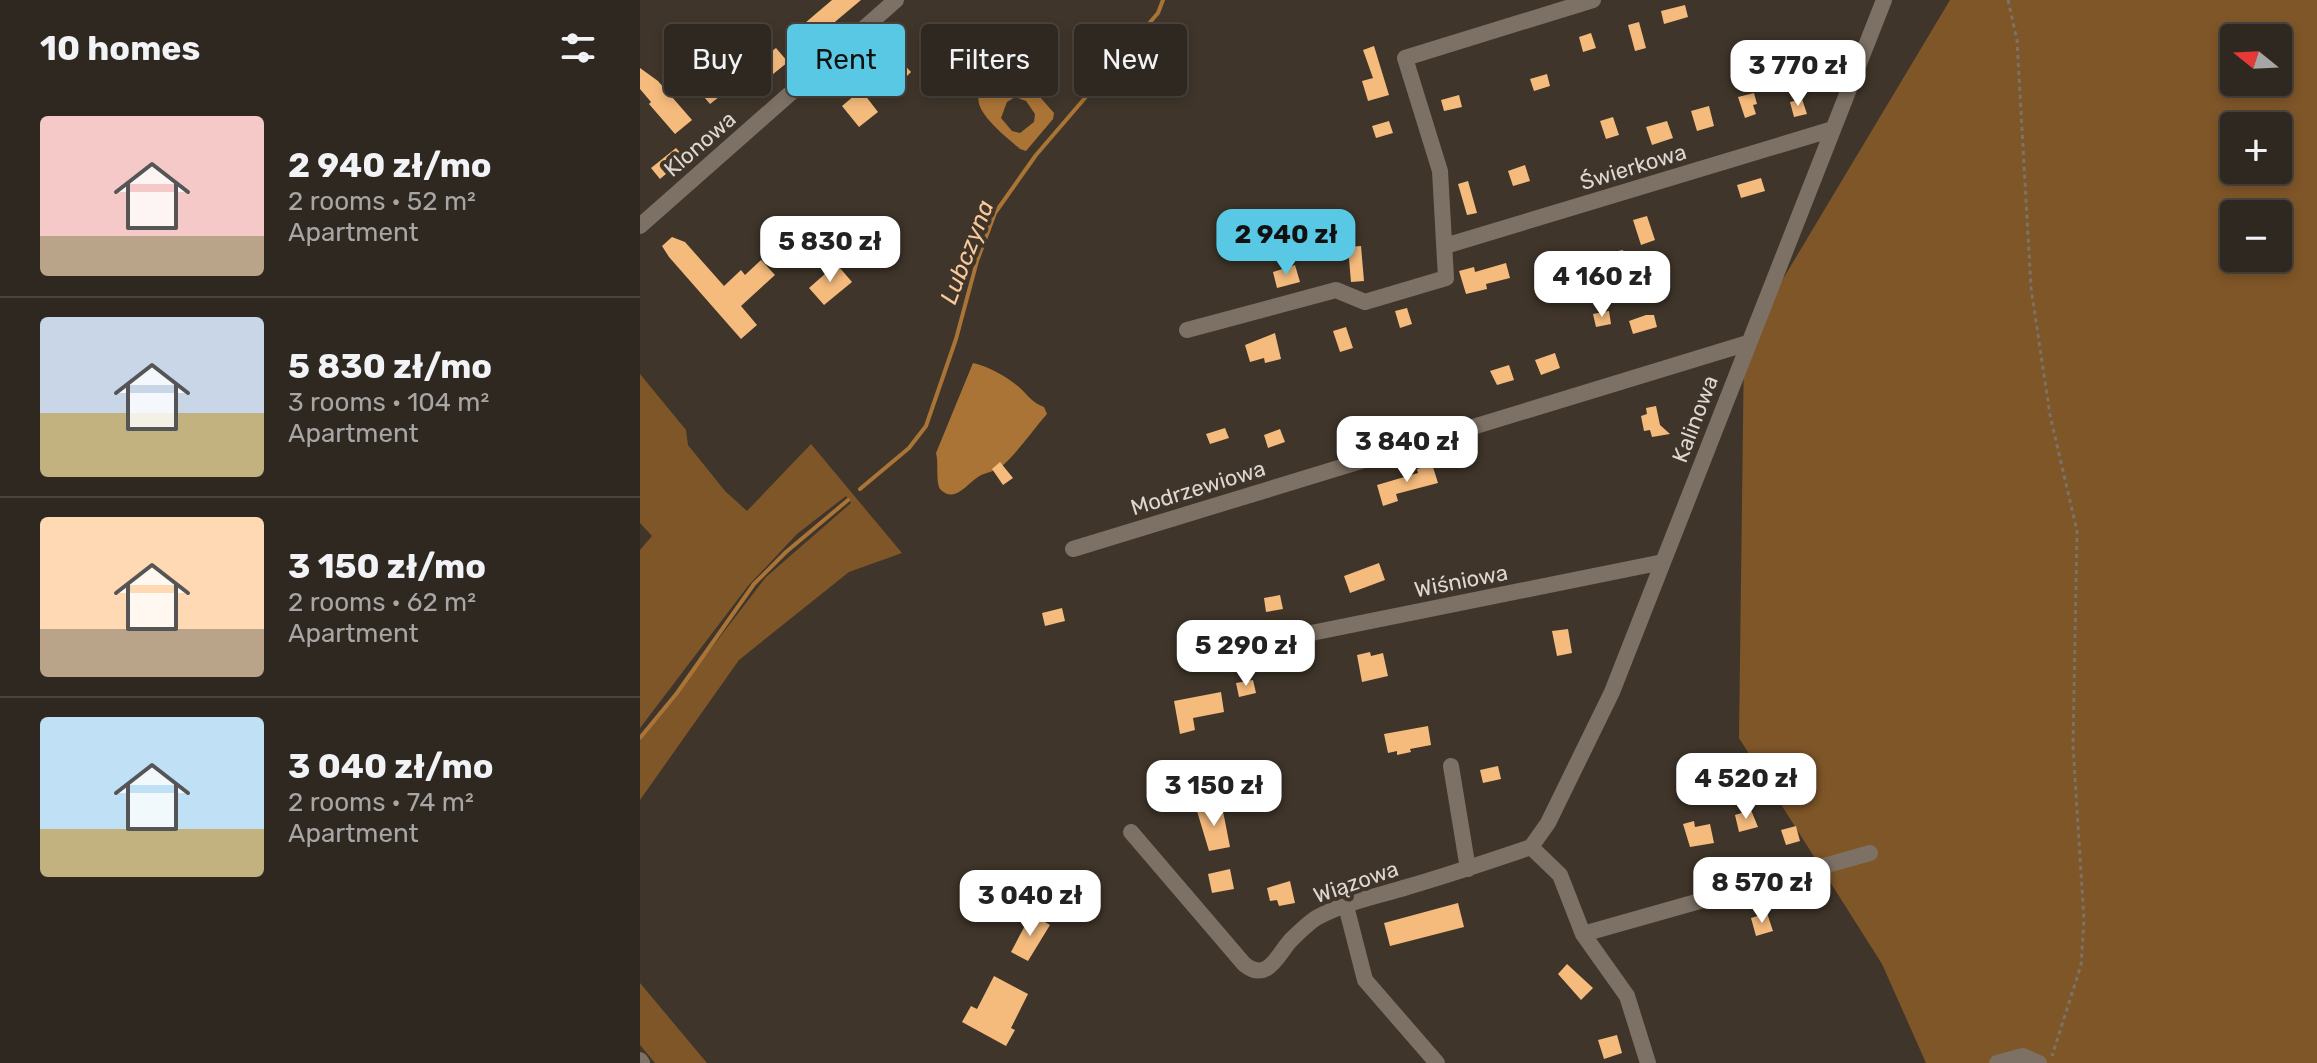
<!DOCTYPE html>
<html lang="en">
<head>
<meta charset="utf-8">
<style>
  :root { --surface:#2f2820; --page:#373029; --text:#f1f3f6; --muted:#a7a6a5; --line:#4a443e; --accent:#59c8e5 }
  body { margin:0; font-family:Rubik,sans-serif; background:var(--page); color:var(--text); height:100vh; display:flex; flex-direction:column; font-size:30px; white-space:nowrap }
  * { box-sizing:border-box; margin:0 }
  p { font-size:26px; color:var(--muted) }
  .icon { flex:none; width:44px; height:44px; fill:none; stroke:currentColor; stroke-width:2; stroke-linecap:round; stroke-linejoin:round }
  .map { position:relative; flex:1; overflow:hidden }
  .panel { display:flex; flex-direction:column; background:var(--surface); width:640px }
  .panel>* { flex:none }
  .banner { position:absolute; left:24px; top:24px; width:760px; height:72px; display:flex; gap:16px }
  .needle { width:52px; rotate:288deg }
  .controls { position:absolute; left:1580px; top:24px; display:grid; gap:16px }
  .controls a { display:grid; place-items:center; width:72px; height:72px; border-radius:8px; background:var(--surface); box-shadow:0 4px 12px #0003,0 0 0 2px var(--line); font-size:40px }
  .price { position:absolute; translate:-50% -68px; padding:0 18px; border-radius:16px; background:#fff; color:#222; font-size:26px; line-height:52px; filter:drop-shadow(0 2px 4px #0008) }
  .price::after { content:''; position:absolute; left:50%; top:48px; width:24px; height:18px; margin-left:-12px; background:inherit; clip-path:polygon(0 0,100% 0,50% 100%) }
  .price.current { background:var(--accent); color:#111 }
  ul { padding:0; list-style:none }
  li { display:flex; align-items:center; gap:24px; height:200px; padding:0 40px }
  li+li { border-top:2px solid var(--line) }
  li span { display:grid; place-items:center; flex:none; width:224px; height:160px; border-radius:8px; color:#555 }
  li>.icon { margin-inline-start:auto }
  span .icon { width:96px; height:96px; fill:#fffc; stroke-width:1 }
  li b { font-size:34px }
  h2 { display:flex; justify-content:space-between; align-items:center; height:96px; padding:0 40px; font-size:34px }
  .tag { padding:0 28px; border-radius:8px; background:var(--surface); box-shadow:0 4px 12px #0003,0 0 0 2px var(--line); font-size:28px; line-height:72px }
  .tag.current { background:var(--accent); color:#111 }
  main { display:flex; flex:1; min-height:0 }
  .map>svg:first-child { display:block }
  .green { fill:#7e5628; fill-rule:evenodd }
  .water { fill:#aa7436; fill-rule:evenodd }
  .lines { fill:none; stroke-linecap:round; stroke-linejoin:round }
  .stream { stroke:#aa7436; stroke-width:4 }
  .building { fill:#f5bb7d }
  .path { stroke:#7b7369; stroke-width:3; stroke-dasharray:4 4; stroke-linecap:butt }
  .minor { stroke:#7d7165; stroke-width:16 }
  .labels { text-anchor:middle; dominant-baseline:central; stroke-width:8; stroke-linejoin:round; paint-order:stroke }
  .street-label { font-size:22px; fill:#ded7d1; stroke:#3f352a }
  .water-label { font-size:24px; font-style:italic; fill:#f8ca9b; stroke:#3f352a }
</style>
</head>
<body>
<main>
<section class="panel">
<h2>10 homes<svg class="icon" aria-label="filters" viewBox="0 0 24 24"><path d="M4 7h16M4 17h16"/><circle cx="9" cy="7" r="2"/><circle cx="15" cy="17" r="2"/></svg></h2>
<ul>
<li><span style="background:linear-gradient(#f6c9c9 75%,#b9a48a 0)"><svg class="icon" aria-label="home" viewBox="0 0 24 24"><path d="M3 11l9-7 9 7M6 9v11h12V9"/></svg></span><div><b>2 940 zł/mo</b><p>2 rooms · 52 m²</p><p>Apartment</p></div></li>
<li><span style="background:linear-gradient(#c9d6e8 60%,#c2b280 0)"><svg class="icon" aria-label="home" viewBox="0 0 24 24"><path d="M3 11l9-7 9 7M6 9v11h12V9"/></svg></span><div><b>5 830 zł/mo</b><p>3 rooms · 104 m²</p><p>Apartment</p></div></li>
<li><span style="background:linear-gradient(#ffd9b3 70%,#b9a48a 0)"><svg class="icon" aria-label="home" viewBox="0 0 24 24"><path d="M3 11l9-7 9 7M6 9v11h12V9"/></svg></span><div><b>3 150 zł/mo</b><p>2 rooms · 62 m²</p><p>Apartment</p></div></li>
<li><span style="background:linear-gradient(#bfe0f5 70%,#c2b280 0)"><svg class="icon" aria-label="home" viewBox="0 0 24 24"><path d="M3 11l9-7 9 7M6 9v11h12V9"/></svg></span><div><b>3 040 zł/mo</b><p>2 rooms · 74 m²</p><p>Apartment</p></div></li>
</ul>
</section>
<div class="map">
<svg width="1677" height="1063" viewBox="0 0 1677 1063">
  <rect width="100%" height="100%" fill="#3f352a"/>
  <path class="green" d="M1310 0H1677V1063H1286L1242 964 1099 738 1104 344ZM1594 38H1638V82H1594ZM1594 126H1638V170H1594ZM1594 214H1638V258H1594Z
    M0 374 46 430 48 445 85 491 107 511 171 444 262 553 209 572 99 660 0 800V741L126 577 211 503 206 496 157 534 108 586 0 728V550L12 536 0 523Z
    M0 983 67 1063H15L0 1045Z"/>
  <path class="water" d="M365 70 379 73 414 113 413 119 386 151 380 149C368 138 330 110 340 93 345 85 357 77 365 70ZM375 97 386 101 395 114 394 122 380 133 372 131 361 118 367 102Z
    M333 363C348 366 367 377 379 387 389 396 391 402 404 407L407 414C392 431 378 452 361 467 355 472 345 472 338 477 327 484 315 503 301 490 295 484 299 464 296 453Z"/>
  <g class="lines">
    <path class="stream" d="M220 489 269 448 286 426 316 339 337 261 355 213 396 155 518 13 523 0
      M0 738 37 693 114 584 146 552 208 500"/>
  </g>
  <path class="building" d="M192 0H221L177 37 165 23Z
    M1045 5 1048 17 1024 24 1021 11Z
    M999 22 1006 48 995 51 988 25Z
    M100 30 124 57 136 48 148 62 122 83 87 42Z
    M951 33 956 48 943 52 939 37Z
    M734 46 749 95 728 101 722 81 733 78 723 50Z
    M255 55 271 72 253 90 237 73Z
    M0 68 18 81 52 120 35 134 9 104 11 102 0 89Z
    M907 74 910 86 894 91 890 79Z
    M76 75 88 90 70 104 58 90Z
    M221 90 238 112 219 127 202 106Z
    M1114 93 1117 104 1113 105 1116 114 1105 118 1098 97Z
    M819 95 822 107 804 111 801 100Z
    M1162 99 1167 114 1154 117 1150 102Z
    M1069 106 1074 126 1057 131 1051 111Z
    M973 117 979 135 966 139 960 121Z
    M749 121 753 133 736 138 732 126Z
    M1027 121 1033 138 1012 145 1006 127Z
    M36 148 45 158 20 179 11 168Z
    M885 165 890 181 873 186 868 171Z
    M1121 178 1125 191 1101 198 1097 185Z
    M828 181 837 213 827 215 818 184Z
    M1007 216 1015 240 1001 245 993 220Z
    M32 237 45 242 84 286 101 270 105 275 121 260 135 275 101 306 117 325 101 339 29 257 22 246Z
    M721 246 724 281 711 282 708 247Z
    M983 250 986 259 950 267 947 257Z
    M918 251 925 272 910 276 904 255Z
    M194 261 212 282 184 305 169 288 186 273 184 270Z
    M866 263 870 278 846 284 847 289 826 294 819 271 834 267 835 272Z
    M655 265 660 282 637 288 633 272Z
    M767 308 772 324 760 328 755 311Z
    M969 311 971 324 956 327 953 314Z
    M1006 315H1014L1017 327 993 334 989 321Z
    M706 327 713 348 700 352 693 331Z
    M635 333 641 359 625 363 624 358 610 362 605 345Z
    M915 353 920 368 901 375 895 360Z
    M869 365 874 380 857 385 850 371Z
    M1016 406 1020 425 1030 434 1012 437 1010 430 1004 431 1001 416 1007 414 1006 408Z
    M585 428 589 438 570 444 566 434Z
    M640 429 645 442 628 448 624 435Z
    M360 462 373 478 363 485 352 469Z
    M792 464 798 483 756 494 758 501 743 506 737 485 778 473 777 469Z
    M739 563 745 580 710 593 704 576Z
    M640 595 643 609 626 612 624 598Z
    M422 608 425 621 405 626 402 613Z
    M928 629 932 653 917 656 912 631Z
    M730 652 731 656 743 653 748 676 722 682 717 655Z
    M613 680 616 693 599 697 596 683Z
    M581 692 584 712 553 718 555 730 540 734 534 701Z
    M788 726 791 745 770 749 771 752 757 755V751L748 753 744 734Z
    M858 766 861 779 843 783 840 770Z
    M582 806 590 847 569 851 557 811Z
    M1111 810 1118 827 1099 832 1095 815Z
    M1054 821 1055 827 1070 824 1074 843 1050 847 1043 824Z
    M1156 826 1160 841 1146 845 1141 830Z
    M590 869 594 889 572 893 568 874Z
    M650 881 655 903 639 906 637 900 630 901 627 888Z
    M818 903 824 927 750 946 744 923Z
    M1127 913 1133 931 1116 936 1111 918Z
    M391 914 410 925 388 961 371 952Z
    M927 964 953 988 941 1000 918 974Z
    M354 976 388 994 371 1028 375 1030 366 1046 322 1022 331 1006 337 1009Z
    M977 1035 982 1053 964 1059 958 1040Z"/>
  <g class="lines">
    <path class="path" d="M1368 0 1377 40 1391 288 1410 415 1437 531 1433 746 1444 920 1441 965 1412 1056"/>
    <path class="minor" d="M0 226 256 0
      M805 246 1193 129
      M547 330 696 290 725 302 806 278 800 171 765 58 953 0
      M433 549 1108 343
      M627 642 1023 562
      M811 766 828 869
      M491 832 604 964C627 983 637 956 650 941 658 933 669 922 678 917 706 902 738 896 767 887 808 875 850 861 891 847
      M891 847 908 823 972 692 1244 0
      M891 847 920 875 943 934 987 996 1008 1063
      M706 906 725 980 797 1063
      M943 934 1230 853
      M0 1060 2 1063
      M1357 1063 1383 1056 1399 1063"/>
  </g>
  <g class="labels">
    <g class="street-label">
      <text transform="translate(60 144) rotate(-41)">Klonowa</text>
      <text transform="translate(993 167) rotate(-17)">Świerkowa</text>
      <text transform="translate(1055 419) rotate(-69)">Kalinowa</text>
      <text transform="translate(558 488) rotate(-17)">Modrzewiowa</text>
      <text transform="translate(821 581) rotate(-11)">Wiśniowa</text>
      <text transform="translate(716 882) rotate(-19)">Wiązowa</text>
    </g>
    <g class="water-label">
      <text transform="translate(327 252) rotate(-69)">Lubczyna</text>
    </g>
  </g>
</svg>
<div class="controls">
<a><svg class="needle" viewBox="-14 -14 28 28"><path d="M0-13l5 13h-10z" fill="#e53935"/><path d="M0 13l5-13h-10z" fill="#a7a6a5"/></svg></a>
<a>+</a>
<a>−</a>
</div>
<b class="price" style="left:1158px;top:108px">3 770 zł</b>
<b class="price current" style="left:646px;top:277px">2 940 zł</b>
<b class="price" style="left:190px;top:284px">5 830 zł</b>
<b class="price" style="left:962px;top:319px">4 160 zł</b>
<b class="price" style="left:767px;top:484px">3 840 zł</b>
<b class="price" style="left:606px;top:688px">5 290 zł</b>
<b class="price" style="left:1106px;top:821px">4 520 zł</b>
<b class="price" style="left:574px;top:828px">3 150 zł</b>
<b class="price" style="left:1122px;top:925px">8 570 zł</b>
<b class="price" style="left:390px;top:938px">3 040 zł</b>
<div class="banner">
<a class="tag">Buy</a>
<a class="tag current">Rent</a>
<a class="tag">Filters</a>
<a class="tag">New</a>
</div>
</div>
</main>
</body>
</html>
